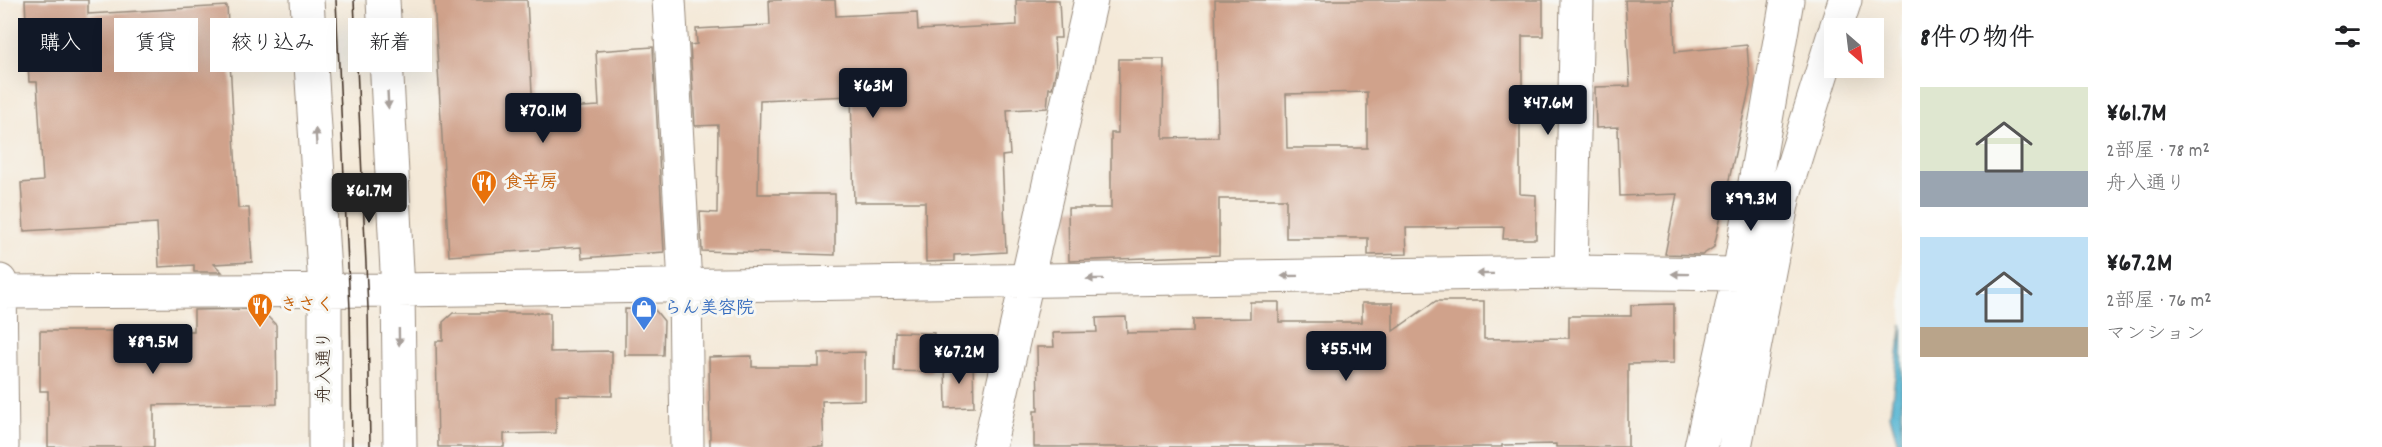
<!DOCTYPE html>
<html lang="ja">
<head>
<meta charset="utf-8">
<style>
  :root { --surface:#fff; --page:#f2f2f2; --text:#202124; --muted:#757577; --accent:#111827 }
  body { margin:0; font-family:Dekko,"Klee One",sans-serif; background:var(--page); color:var(--text); height:100vh; display:flex; flex-direction:column; font-size:22px; white-space:nowrap }
  * { box-sizing:border-box; margin:0 }
  p { font-size:20px; color:var(--muted) }
  .icon { flex:none; width:33px; height:33px; fill:none; stroke:currentColor; stroke-width:2; stroke-linecap:round; stroke-linejoin:round }
  .map { position:relative; flex:1; overflow:hidden }
  .sheet { display:flex; flex-direction:column; background:var(--surface); width:480px }
  .sheet>* { flex:none }
  .top-card { position:absolute; left:18px; top:18px; width:570px; height:54px; display:flex; gap:12px }
  .needle { width:39px; rotate:152deg }
  .controls { position:absolute; left:1824px; top:18px; display:grid; gap:12px }
  .controls a { display:grid; place-items:center; width:60px; height:60px; border-radius:0px; background:var(--surface); box-shadow:0 6px 24px #0002; font-size:30px }
  .price { position:absolute; translate:-50% -51px; padding:0 14px; border-radius:6px; background:var(--accent); color:#fff; font-size:20px; line-height:39px; filter:drop-shadow(0 2px 3px #0008) }
  .price::after { content:''; position:absolute; left:50%; top:36px; width:18px; height:14px; margin-left:-9px; background:inherit; clip-path:polygon(0 0,100% 0,50% 100%) }
  .price.on { background:#222; color:#fff }
  ul { padding:0; list-style:none }
  li { display:flex; align-items:center; gap:18px; height:150px; padding:0 18px }
  li span { display:grid; place-items:center; flex:none; width:168px; height:120px; border-radius:0px; color:#555 }
  li>.icon { margin-inline-start:auto }
  span .icon { width:72px; height:72px; fill:#fffc; stroke-width:1 }
  li b { font-size:26px }
  h2 { display:flex; justify-content:space-between; align-items:center; height:72px; padding:0 18px; font-size:26px }
  .pill { padding:0 21px; border-radius:0px; background:var(--surface); box-shadow:0 6px 24px #0002; font-size:21px; line-height:54px }
  .pill.on { background:var(--accent); color:#fff }
  main { display:flex; flex:1; min-height:0 }
  .map>svg:first-child { display:block }
  .water { fill:#55b5d3; stroke:#487078; stroke-width:1.5 }
  .building { fill:#d0a28b; fill-rule:evenodd }
  .lines { fill:none; stroke-linecap:round; stroke-linejoin:round }
  .minor-casing { stroke:#988a7b; stroke-width:35 }
  .minor { stroke:#fff; stroke-width:33 }
  .tram { stroke:#3b2a1e; stroke-width:1.5 }
  .oneway { fill:#a79f9a }
  .labels { text-anchor:middle; dominant-baseline:central; stroke-width:6; stroke-linejoin:round; paint-order:stroke }
  .food-label { font-size:18px; font-weight:bold; fill:#c56008; stroke:#f6f6f2; text-anchor:start }
  .shop-label { font-size:18px; font-weight:bold; fill:#366cbe; stroke:#f6f6f2; text-anchor:start }
  .street-label { font-size:18px; fill:#3b2a1e; stroke:#f6f6f2 }
</style>
</head>
<body>
<main>
<div class="map">
<svg width="1902" height="447" viewBox="0 0 1902 447">
  <rect width="100%" height="100%" fill="#f6f6f2"/>
  <filter id="ink" filterUnits="userSpaceOnUse"><feTurbulence type="fractalNoise" baseFrequency=".0167" numOctaves="2"/><feDisplacementMap in="SourceGraphic" scale="12" xChannelSelector="R" yChannelSelector="G"/><feConvolveMatrix kernelMatrix="1 2 1 2 8 2 1 2 1" color-interpolation-filters="sRGB"/></filter>
  <filter id="wash" filterUnits="userSpaceOnUse"><feTurbulence type="fractalNoise" baseFrequency=".008" numOctaves="4" result="noise"/><feDisplacementMap in="SourceGraphic" scale="24" xChannelSelector="R" yChannelSelector="G"/><feGaussianBlur stdDeviation="1.35" result="paint"/><feColorMatrix in="noise" values="0 0 0 0 0 0 0 0 0 0 0 0 0 0 0 0 0 1.4 0 .05"/><feComposite in="paint" operator="in"/></filter>
  <g filter="url(#wash)">
    <rect width="100%" height="100%" fill="#f4e9d8"/>
    <path class="water" d="M1902 324V447H1899L1890 415Z"/>
    <g id="blocks">
      <path class="building" d="M25 0H88V14L227 6 238 208H249L252 262 214 264 222 272H194V265L159 267 157 223 24 231 21 183 43 181 37 82H29Z
        M434 0H527L533 110 599 106 596 51 653 47 664 252 582 258 581 247 449 256Z
        M769 0H835L836 16 917 12 918 30 1017 25 1016 0H1059L1061 38H1054L1056 70 1052 88H1049L1047 108 1007 110 1010 155 1002 156 1006 252 954 255V261L926 262 925 202H854L851 96 760 100 758 194H835V255L702 251 700 212 717 213 718 125 695 126 690 45 697 44 696 29 770 25Z
        M1215 0H1543V36H1522V98H1520V194L1536 195V239H1503L1504 227 1406 228 1407 254 1368 255V238H1286V199H1219V255L1069 261 1068 208H1111V133H1118L1119 59H1164L1163 138 1218 137ZM1367 92V148H1287L1286 94Z
        M1625 0H1673L1675 52 1747 45 1750 86 1714 247 1702 255 1665 254 1677 194 1620 196 1618 127 1596 128 1595 87 1630 86Z
        M1436 301H1484V339L1569 338V316H1631V305L1674 304V363L1628 364V447H1556V444L1502 445V447H1034V411H1038L1037 347H1054L1053 333 1097 332 1096 318 1126 317 1127 333 1193 332V319L1250 318V302H1279V322H1362V303H1393V331Z
        M260 309 276 325 277 404 154 405V447H48V391H40V331H194V310Z
        M625 309 655 310 664 321 663 355H625Z
        M453 313H550V352L612 351V396L556 395V433L504 434V447H438L436 341H443V322Z
        M895 332 934 333 932 372 894 371Z
        M865 352V400L822 401 824 447H710L709 357 752 356V367H819V353Z
        M945 363H973L974 407 946 408Z"/>
    </g>
  </g>
  <g filter="url(#ink)">
    <use href="#blocks" fill-opacity="0" stroke="#988a7b" stroke-width="1.5"/>
    <g class="lines">
      <defs>
        <path id="minor" d="M307 0 325 288V447
          M383 0 398 290 400 447
          M669 0 685 284 687 447
          M1836 28 1845 0
          M1571 272 1577 0
          M0 281 2 447
          M0 292 398 290 1571 272 1739 274
          M989 447 1091 0
          M1701 447 1739 274 1787 0
          M1735 447 1784 194 1834 34"/>
      </defs>
      <use href="#minor" class="minor-casing"/>
      <use href="#minor" class="minor"/>
      <path class="tram" d="M336 0 350 309 352 447
        M354 0 368 308 370 447"/>
    </g>
    <defs><path id="oneway-solid" d="M-6-.8H1V-3.2L6.5 0L1 3.2V.8H-6Z" transform="scale(1.5)"/></defs>
    <g class="oneway">
      <use href="#oneway-solid" transform="translate(388 100) rotate(87)"/>
      <use href="#oneway-solid" transform="translate(316 137) rotate(-94)"/>
      <use href="#oneway-solid" transform="translate(1485 274) rotate(179)"/>
      <use href="#oneway-solid" transform="translate(1680 274) rotate(-179)"/>
      <use href="#oneway-solid" transform="translate(1290 276) rotate(179)"/>
      <use href="#oneway-solid" transform="translate(1095 279) rotate(179)"/>
      <use href="#oneway-solid" transform="translate(399 337) rotate(89)"/>
    </g>
  </g>
  <defs>
    <symbol id="restaurant-pin" viewBox="-11 -11 22 30"><path d="M0 17L-7.5 6A9.5 9.5 0 1 1 7.5 6Z" fill="#e8710a" stroke="#f6f6f2"/><path d="M-5-6h1v4h1v-4h1v4h1v-4h1v5L-1.5 .5V6h-2V.5L-5-1ZM5-6V6H3V1.5H1.5Q1.5-4 5-6Z" fill="#fff"/></symbol>
    <symbol id="shop-pin" viewBox="-11 -11 22 30"><path d="M0 17L-7.5 6A9.5 9.5 0 1 1 7.5 6Z" fill="#3f7fe0" stroke="#f6f6f2"/><path d="M-5-2.5h2.3a2.7 3.5 0 0 1 5.4 0H5L5.5 6h-11ZM-1.5-2.5h3a1.5 2.3 0 0 0-3 0Z" fill="#fff"/></symbol>
  </defs>
  <g fill-rule="evenodd">
    <use href="#restaurant-pin" x="469" y="168" width="30" height="40"/>
    <use href="#restaurant-pin" x="245" y="291" width="30" height="40"/>
    <use href="#shop-pin" x="629" y="294" width="30" height="40"/>
  </g>
  <g class="labels">
    <g class="food-label">
      <text x="504" y="183">食辛房</text>
      <text x="280" y="306">きさく</text>
    </g>
    <g class="shop-label">
      <text x="664" y="309">らん美容院</text>
    </g>
    <g class="street-label">
      <text transform="translate(325 367) rotate(-90)">舟入通り</text>
    </g>
  </g>
</svg>
<div class="controls">
<a><svg class="needle" viewBox="-14 -14 28 28"><path d="M0-13l5 13h-10z" fill="#e53935"/><path d="M0 13l5-13h-10z" fill="#757577"/></svg></a>
</div>
<b class="price" style="left:873px;top:119px">¥63M</b>
<b class="price" style="left:1548px;top:136px">¥47.6M</b>
<b class="price" style="left:543px;top:144px">¥70.1M</b>
<b class="price on" style="left:369px;top:224px">¥61.7M</b>
<b class="price" style="left:1751px;top:232px">¥99.3M</b>
<b class="price" style="left:153px;top:375px">¥89.5M</b>
<b class="price" style="left:1346px;top:382px">¥55.4M</b>
<b class="price" style="left:959px;top:385px">¥67.2M</b>
<div class="top-card">
<a class="pill on">購入</a>
<a class="pill">賃貸</a>
<a class="pill">絞り込み</a>
<a class="pill">新着</a>
</div>
</div>
<section class="sheet">
<h2>8件の物件<svg class="icon" aria-label="filters" viewBox="0 0 24 24"><path d="M4 7h16M4 17h16"/><circle cx="9" cy="7" r="2"/><circle cx="15" cy="17" r="2"/></svg></h2>
<ul>
<li><span style="background:linear-gradient(#dfe7d0 70%,#9aa5b1 0)"><svg class="icon" aria-label="home" viewBox="0 0 24 24"><path d="M3 11l9-7 9 7M6 9v11h12V9"/></svg></span><div><b>¥61.7M</b><p>2部屋 · 78 m²</p><p>舟入通り</p></div></li>
<li><span style="background:linear-gradient(#bfe0f5 75%,#b9a48a 0)"><svg class="icon" aria-label="home" viewBox="0 0 24 24"><path d="M3 11l9-7 9 7M6 9v11h12V9"/></svg></span><div><b>¥67.2M</b><p>2部屋 · 76 m²</p><p>マンション</p></div></li>
</ul>
</section>
</main>
</body>
</html>
